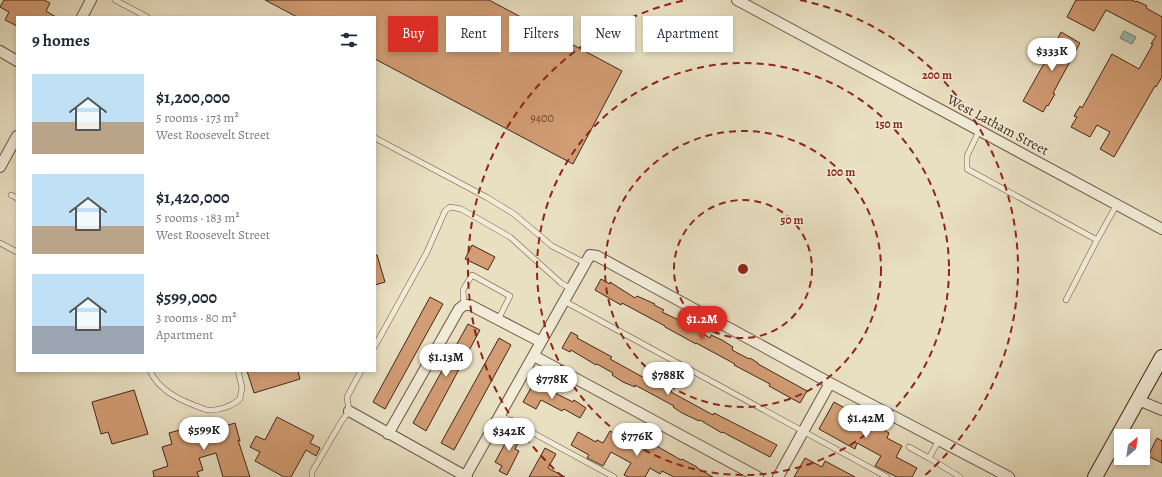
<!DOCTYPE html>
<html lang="en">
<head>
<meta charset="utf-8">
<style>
  :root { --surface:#fff; --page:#f2f2f3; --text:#1f2937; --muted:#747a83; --accent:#d93025 }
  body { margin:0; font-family:Alegreya,serif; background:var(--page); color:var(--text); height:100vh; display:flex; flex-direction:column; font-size:15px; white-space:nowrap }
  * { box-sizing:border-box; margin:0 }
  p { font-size:13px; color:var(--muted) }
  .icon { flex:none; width:22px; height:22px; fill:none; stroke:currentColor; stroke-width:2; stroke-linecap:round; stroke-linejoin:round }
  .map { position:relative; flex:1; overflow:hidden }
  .sheet { position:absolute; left:16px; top:16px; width:360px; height:356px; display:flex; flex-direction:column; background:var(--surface); border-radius:0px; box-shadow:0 2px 6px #0003 }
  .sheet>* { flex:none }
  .banner { position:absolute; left:388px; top:16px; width:380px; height:36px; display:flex; gap:8px }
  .needle { width:26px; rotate:29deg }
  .tools { position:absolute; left:1114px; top:429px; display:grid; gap:8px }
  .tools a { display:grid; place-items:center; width:36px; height:36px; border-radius:0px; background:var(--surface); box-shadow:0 2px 6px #0003; font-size:20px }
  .price { position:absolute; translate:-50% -34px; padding:0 9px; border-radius:14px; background:#fff; color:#222; font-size:13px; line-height:26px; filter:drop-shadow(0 1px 2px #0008) }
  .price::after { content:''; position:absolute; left:50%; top:24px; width:12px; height:9px; margin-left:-6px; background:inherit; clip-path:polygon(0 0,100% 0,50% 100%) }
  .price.active { background:var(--accent); color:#fff }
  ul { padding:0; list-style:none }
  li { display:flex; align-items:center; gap:12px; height:100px; padding:0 16px }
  li span { display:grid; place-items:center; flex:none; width:112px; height:80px; border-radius:0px; color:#555 }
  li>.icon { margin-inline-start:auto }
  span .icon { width:48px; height:48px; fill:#fffc; stroke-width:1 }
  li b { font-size:17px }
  h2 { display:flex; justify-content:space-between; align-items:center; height:48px; padding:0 16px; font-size:17px }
  .chip { padding:0 14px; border-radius:0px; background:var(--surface); box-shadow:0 2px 6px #0003; font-size:14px; line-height:36px }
  .chip.active { background:var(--accent); color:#fff }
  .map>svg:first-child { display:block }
  .water { fill:#97bdb1; stroke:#758173 }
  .building { fill:#d29c74; stroke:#422716 }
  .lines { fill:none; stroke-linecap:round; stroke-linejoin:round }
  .service-casing { stroke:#6c5541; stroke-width:6 }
  .minor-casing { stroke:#6c5541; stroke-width:12 }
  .secondary-casing { stroke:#422716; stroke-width:16 }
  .service { stroke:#f1ebd7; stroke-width:5 }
  .minor { stroke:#f1ebd7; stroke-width:10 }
  .secondary { stroke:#f1ebd7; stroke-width:14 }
  .ring { fill:none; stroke:#8f2418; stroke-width:2; stroke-dasharray:7 5 }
  .labels { text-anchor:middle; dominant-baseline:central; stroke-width:3; stroke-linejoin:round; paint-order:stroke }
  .number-label { font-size:12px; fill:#66442e }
  .street-label { font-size:14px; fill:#422716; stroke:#f1ebd7 }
  .centre { fill:#8f2418; stroke:#f1ebd7; stroke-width:2 }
  .ring-label { font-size:12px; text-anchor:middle; font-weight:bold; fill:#8f2418; stroke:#f1ebd7; stroke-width:3; stroke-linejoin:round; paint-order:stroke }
</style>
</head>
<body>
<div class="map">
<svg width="1162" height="477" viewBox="0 0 1162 477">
  <rect width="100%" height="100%" fill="#e9e0c2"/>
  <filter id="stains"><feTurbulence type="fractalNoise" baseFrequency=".005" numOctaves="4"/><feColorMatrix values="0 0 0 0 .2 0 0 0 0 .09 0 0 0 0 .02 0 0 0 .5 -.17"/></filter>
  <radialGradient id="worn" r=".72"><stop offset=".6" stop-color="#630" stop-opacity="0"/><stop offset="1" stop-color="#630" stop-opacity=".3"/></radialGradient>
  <path class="water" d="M1124 31 1136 37 1132 44 1120 38Z"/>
  <path class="building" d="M4 0H44L50 3 46 11 56 17H17V26L5 20 9 12 0 7Z
    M265 0H489L622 71 573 164 375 59V17H297Z
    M1076 0H1132L1136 2 1137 1 1147 6 1146 8 1162 17V77L1156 87 1155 86 1114 157 1100 149 1110 132 1097 125 1090 137 1071 127 1077 117 1074 116 1080 106 1082 108 1112 54 1139 69 1153 44H1151L1156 36 1106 10 1094 31 1067 17Z
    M1061 32 1080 43 1053 93 1055 94 1048 106 1047 105 1043 112 1023 101 1051 51 1049 50 1055 39 1057 40Z
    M472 245 495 257 488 270 465 259Z
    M375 255H377L385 282 375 285Z
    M601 279 610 284V282L635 298 637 296 655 304 654 305 664 310 662 312 687 324 710 338 711 335 722 340 733 347 732 350 749 359 750 358 758 363V364L807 391 800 403 769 386 770 384 734 365 735 364 696 343V344L665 327V326L622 303 621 305 595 290Z
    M430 297 443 304 385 409 373 402Z
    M468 324 480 330 426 431 413 423Z
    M571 332 578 336 577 338 612 357 610 359 648 380 649 378 672 390 671 392 713 415 714 413 777 445 770 457 730 436 723 432 722 433 700 420 699 421 682 413 673 407 674 406 635 385V387L623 382 612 375 613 373 597 364 596 365 571 350 570 352 562 348Z
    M499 338 511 345 454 450 441 443Z
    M247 371H298L300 379 254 393Z
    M536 379 549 386 547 389 573 402 574 400 586 408 580 418 564 409 562 411 541 400 536 409 523 402Z
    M134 390 148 434 112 444 108 432 101 434 92 402Z
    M834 402 889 433 887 438 902 446 896 457 917 468 912 477H897L875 466 881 456 857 443 855 449 819 429Z
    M277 417 314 436 310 443 320 448 316 456 306 450 291 477H284L255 461 260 452 250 447 256 436 265 440Z
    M215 420 218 428 235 423 240 441 238 440 250 477H223L216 453 199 458 203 470 197 472 199 477H154L153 471 168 466 162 447 172 444 169 433Z
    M513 429 523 434 515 449 519 451 507 475 499 471 502 466 495 462Z
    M610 431 641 447 647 438 656 444 655 445 681 460 682 459 697 467V468L713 477H674L662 471 660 474 650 468 645 477H628L624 475 631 463 611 452 603 466 587 458 589 455 571 445 578 432 596 442 597 440 603 443Z
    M1157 438 1162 441V463L1148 456Z
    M545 448 556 454 548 468 565 477H529Z
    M805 458 822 467 825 461 855 477H794Z"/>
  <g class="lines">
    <defs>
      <path id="service" d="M115 0 147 17
        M979 131 967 156V169L1097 240 1066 300
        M375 138 488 198 514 214 552 246 585 263
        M11 195 17 198
        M1097 240 1117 204
        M0 243 17 252
        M564 301 887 477
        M464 305 463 290 472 275 510 296 498 320
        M375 346 427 252 445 211 450 207 461 209 510 237 561 283 571 289
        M150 371C159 390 178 399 196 406 200 407 204 410 208 410 219 411 232 406 240 399L242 387 238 371
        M500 415 614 477
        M939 440 929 458 960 477
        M909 447 929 458
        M312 477V472L341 422 349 411 347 397 361 371"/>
      <path id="minor" d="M737 0 1162 229
        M82 17 91 0
        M0 51 17 61
        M0 167 17 136
        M534 356 758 477
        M1138 400 1162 410
        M349 411 467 477
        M388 434 459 309 464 305H470L541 342
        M465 477 590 255 597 256 830 383 1009 477
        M778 477 830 383"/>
      <path id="secondary" d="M1095 477 1162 357"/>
    </defs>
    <use href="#service" class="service-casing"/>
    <use href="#minor" class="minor-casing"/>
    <use href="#secondary" class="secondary-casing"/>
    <use href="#service" class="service"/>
    <use href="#minor" class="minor"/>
    <use href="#secondary" class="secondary"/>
  </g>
  <g class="ring">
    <circle cx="743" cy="269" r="69"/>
    <circle cx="743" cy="269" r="138"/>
    <circle cx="743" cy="269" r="206"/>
    <path d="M563 477A275 275 0 0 1 686 0M800 0A275 275 0 0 1 923 477"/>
  </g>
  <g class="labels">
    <g class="number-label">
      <text x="542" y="118">9400</text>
    </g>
    <g class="street-label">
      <text transform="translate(998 125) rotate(28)">West Latham Street</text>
    </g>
  </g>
  <circle cx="743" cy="269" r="6" class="centre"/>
  <g class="ring-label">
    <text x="937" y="79">200 m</text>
    <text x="889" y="128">150 m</text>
    <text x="841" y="176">100 m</text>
    <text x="792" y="224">50 m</text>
  </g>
  <rect width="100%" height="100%" filter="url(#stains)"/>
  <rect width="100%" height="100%" fill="url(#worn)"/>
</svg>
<div class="tools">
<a><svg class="needle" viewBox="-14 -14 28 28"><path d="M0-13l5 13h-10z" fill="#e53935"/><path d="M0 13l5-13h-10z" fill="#747a83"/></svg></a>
</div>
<b class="price" style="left:1052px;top:72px">$333K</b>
<b class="price active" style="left:702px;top:340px">$1.2M</b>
<b class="price" style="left:446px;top:378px">$1.13M</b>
<b class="price" style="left:668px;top:396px">$788K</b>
<b class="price" style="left:552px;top:400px">$778K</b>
<b class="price" style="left:866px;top:439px">$1.42M</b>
<b class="price" style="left:204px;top:451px">$599K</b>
<b class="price" style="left:509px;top:452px">$342K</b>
<b class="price" style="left:637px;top:457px">$776K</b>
<div class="banner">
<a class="chip active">Buy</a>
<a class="chip">Rent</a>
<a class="chip">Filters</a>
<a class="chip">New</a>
<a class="chip">Apartment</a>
</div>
<section class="sheet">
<h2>9 homes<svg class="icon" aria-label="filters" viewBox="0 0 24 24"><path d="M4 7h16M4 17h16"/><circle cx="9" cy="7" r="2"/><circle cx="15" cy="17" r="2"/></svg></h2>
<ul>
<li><span style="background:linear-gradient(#bfe0f5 60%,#b9a48a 0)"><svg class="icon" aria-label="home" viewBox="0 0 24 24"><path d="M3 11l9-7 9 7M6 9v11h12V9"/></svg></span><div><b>$1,200,000</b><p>5 rooms · 173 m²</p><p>West Roosevelt Street</p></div></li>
<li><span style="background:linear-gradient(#bfe0f5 65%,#b9a48a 0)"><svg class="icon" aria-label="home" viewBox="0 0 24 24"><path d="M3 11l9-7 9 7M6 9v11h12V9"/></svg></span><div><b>$1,420,000</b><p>5 rooms · 183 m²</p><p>West Roosevelt Street</p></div></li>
<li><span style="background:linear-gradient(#bfe0f5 65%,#9aa5b1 0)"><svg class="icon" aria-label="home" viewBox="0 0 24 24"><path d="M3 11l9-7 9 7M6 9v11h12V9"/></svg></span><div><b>$599,000</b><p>3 rooms · 80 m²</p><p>Apartment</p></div></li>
</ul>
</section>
</div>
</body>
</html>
